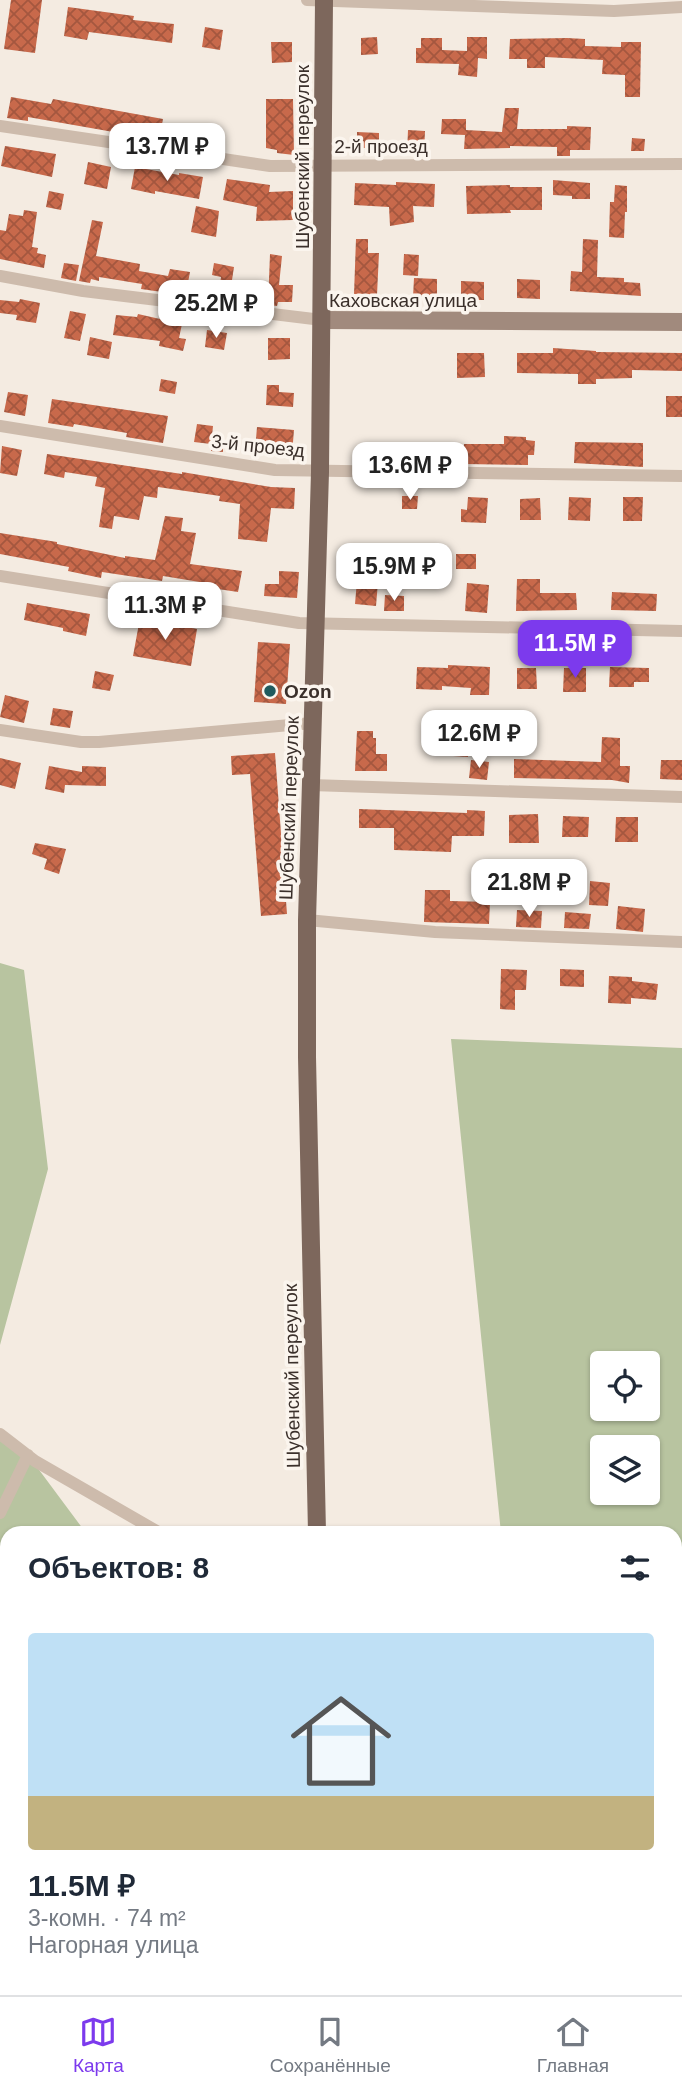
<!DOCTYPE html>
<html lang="ru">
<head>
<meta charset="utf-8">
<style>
  :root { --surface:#fff; --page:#f2f2f3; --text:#1f2937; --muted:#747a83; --line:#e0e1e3; --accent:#7c3aed }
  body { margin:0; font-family:Arial,sans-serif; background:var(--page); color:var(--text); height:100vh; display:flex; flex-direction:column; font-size:26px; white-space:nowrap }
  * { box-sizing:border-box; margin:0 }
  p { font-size:23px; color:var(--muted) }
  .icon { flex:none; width:38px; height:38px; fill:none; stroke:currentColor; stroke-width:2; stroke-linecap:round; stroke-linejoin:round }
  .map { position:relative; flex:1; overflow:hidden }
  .drawer { position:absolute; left:0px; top:1526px; width:682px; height:469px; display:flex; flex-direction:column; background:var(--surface); border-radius:21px 21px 0 0; box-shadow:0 2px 5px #0004 }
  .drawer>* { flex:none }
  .tools { position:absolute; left:590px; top:1351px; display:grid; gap:14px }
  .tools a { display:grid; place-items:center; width:70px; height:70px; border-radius:7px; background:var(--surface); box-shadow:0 2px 5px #0004; font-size:35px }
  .price { position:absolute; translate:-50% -60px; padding:0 16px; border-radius:14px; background:#fff; color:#222; font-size:23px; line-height:46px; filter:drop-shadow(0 2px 4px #0008) }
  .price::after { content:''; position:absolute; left:50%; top:42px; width:21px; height:16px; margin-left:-10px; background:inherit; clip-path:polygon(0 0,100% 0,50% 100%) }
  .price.selected { background:var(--accent); color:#fff }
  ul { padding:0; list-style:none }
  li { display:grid; align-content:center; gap:14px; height:371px; padding:0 28px }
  li span { display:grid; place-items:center; height:217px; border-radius:7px; color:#555 }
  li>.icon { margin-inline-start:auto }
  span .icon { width:126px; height:126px; fill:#fffc; stroke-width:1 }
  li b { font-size:30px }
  h2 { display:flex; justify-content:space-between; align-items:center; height:84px; padding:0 28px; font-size:30px }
  .menu { display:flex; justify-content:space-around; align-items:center; height:98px; border-top:2px solid var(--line); background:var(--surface); font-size:19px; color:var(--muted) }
  .menu a { display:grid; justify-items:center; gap:4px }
  .menu .selected { color:var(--accent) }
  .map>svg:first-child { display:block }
  .green { fill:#b8c4a0; fill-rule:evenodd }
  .building { fill:url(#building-cross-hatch) }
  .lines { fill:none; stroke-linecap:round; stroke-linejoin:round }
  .street { stroke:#cdbbac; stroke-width:12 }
  .secondary { stroke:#a18a7d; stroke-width:18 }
  .primary { stroke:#7d675c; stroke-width:18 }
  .poi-dot { fill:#1f5a5e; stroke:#fbf5ee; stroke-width:2.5 }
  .labels { text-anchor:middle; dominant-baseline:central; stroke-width:7; stroke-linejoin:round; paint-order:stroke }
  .street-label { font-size:19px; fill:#3b302b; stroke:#fbf5ee }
  .poi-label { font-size:19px; font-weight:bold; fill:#3b302b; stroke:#fbf5ee; text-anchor:start }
</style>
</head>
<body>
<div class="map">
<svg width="682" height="1995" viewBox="0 0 682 1995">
  <defs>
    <pattern id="building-cross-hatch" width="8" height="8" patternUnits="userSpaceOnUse" patternTransform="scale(1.75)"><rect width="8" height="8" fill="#c8694b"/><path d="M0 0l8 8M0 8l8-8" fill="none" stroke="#a4573f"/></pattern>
  </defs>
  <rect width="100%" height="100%" fill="#f4ebe1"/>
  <path class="green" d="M0 963 24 970 48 1169 0 1345Z
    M451 1039 682 1048V1995H548V1988H676V1533H501ZM648 1363V1409H602V1363ZM648 1447V1493H602V1447Z
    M0 1434 28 1455 86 1533H7V1888H0Z"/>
  <path class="building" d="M11 0H42L35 53 4 49Z
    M68 7 134 16 133 20 174 24 172 43 89 32 87 40 64 36Z
    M205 27 223 30 220 50 202 47Z
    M377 37 378 54 361 55V38Z
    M467 37H487V59L478 58 477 77 458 75 459 64 416 63V48H421V38H442V50L467 51Z
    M567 38 585 39V46L621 47V42H641L640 97H625V75L602 74 603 60 545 57V68H527V59H509L510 39Z
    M271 42H292V62L272 63Z
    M11 97 51 104 53 99 163 119 159 140 28 117V121L7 118Z
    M266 99H293L294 155 277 153V150L266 148Z
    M505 108H519L517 129H567V126L591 127 590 150H570V156H557V147L510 146V148L464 149 465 135 441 134 442 119H466V130L502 132Z
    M187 125 209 128 207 144 185 141Z
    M408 130 425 131 424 154H407Z
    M357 132 379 133V148H357Z
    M632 138 645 139 644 151H631Z
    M5 146 56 154 52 177 1 166Z
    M88 162 111 167 107 189 84 184Z
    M135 167 179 175V173L203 177 199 199 155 191V194L131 189Z
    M227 179 270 185 269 192 293 191V220L256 221 257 207 223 200Z
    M553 180 590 183V199H572V196L553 195Z
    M396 182 435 184 434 207 413 206 414 222 390 226 389 207 354 205 355 183 396 185Z
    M510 185V187H542V210H510L511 213 467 214 466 186Z
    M615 185 627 186V212H625L624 238 609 237 610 202H614Z
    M49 191 64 194 61 210 46 207Z
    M196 206 219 211 216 237 191 232Z
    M24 210 37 212 32 247 38 248 37 253 46 255 44 268 0 259V230L6 231 9 214 23 216Z
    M92 220 103 222 96 256 140 264 139 271 168 276 170 269 190 272 186 293 162 289V292L141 289 142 284 99 277V281L91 279 90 283 79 281Z
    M356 239H368V253H379L377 295 354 294Z
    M583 239 598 240 597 277 624 278V282L640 283 641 296 570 291 571 271 582 272Z
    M270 254 282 256 279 285H293L292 302H278L277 306 268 305Z
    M404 254 419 255 418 276 403 275Z
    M64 263 79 265 76 281 61 278Z
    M214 263 234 267 232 280 236 281 233 298 218 299 221 277 212 275Z
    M414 278 437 279V297H413Z
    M517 279 540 280V299L517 298Z
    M461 281 484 282V300H461Z
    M20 299 40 303 36 323 16 320 17 315 0 313V300L19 302Z
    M70 311 86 314 80 341 64 338Z
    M138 314 182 324 179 338 186 339 183 351 159 346 160 341 113 335 116 315 137 317Z
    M207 330 227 333 224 350 205 347Z
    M90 337 112 342 109 359 87 355Z
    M268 338H290V359L268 360Z
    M553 348 596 351V352L682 353V371L632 370V378L596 379V384H578V374L517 373V353H553Z
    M457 353H484L485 377 457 378Z
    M161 379 177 382 175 394 159 391Z
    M267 385H279V392L294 393 293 407 266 405Z
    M8 392 28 395 25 416 4 412Z
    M666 396H682V417H666Z
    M52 399 168 416 163 443 126 437 127 433 74 424 73 427 48 423Z
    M197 424 213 426 212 436 223 437V452L211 451V440V444L194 442Z
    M257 427 294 430 292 454 255 451Z
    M504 436 526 437V440L535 441 534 455H528V465L464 464V444H504Z
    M575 442 643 443V467L574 463Z
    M2 446 22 450 17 476 0 473Z
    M47 454 182 474V472L271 487 295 488 294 509 271 508 267 542 238 539 240 504 219 501 220 496 158 487 157 498 144 496 139 520 114 516 112 529 99 527 105 488 95 486 97 477 65 472 64 478 44 474Z
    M402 496H418L417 509H402Z
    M468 497 488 498 486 523 461 522V509L467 510Z
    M569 497 591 498 590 521 568 520Z
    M623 497H643L642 521H623Z
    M540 498 541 520H520V499Z
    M165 516 183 518 181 531 196 533 190 564 242 571 238 592 211 588 212 584 163 576 162 581 102 572 101 578 68 571 69 567 0 554V533L57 542V544L125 558V556L155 560Z
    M402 545 431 546 430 565 402 564Z
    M456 554H476V569H456Z
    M358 569 379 570 376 606 355 604Z
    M279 571 299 572 297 598 264 596 265 584H279Z
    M517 579H540V593H576L577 610 516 611Z
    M467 583 489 585 487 613 465 611Z
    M612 592 657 594 656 611 611 610Z
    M385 595 404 596V611H384Z
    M27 603 90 614 86 636 63 631V628L24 620Z
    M140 618 197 629 191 666 133 656Z
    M258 642 290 644 286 704 254 702Z
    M448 665 490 667 489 695H470L471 688 442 686V690L416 689 417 667 448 668Z
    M610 667 649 668V682H634V687H609Z
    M517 668H536L537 689H517Z
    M564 668H586V692H563Z
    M95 671 114 675 110 691 92 688Z
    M5 695 29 701 24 723 0 717Z
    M53 708 73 711 70 728 50 725Z
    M357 731H373V738H376V754H387V771H355Z
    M504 735 517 736 516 751 503 750Z
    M454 736H469L468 757 453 756Z
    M602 737 620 738V766H630L629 783 612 780 514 778V759L601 762Z
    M275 753 287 914 261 916 250 774 232 775 231 756Z
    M0 758 21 763 15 789 0 785Z
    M471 760 489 762 487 780 469 778Z
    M661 760H682V780L660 779Z
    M49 766 82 772V766L106 767V786L65 785 64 793 45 789Z
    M359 809 467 813V810L485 811 484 836H452L451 852 394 850V828H359Z
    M538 814 539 843H509V815Z
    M563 816 589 817 588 837H562Z
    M616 817H638V842H615Z
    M35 843 66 849 59 874 44 869 47 859 32 854Z
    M590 881 610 883 608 906 589 905Z
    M425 890H450V901L490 902 489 924 424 922Z
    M618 906 645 909 643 932 616 929Z
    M517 910 542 911 541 928 516 927Z
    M565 912 591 914 589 929 564 928Z
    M501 969 527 970 526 990H515V1010L500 1009Z
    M560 969 584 970V987L560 986Z
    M609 976 632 977V981L658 984 656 1000 631 998V1004L608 1003Z"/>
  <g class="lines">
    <path class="street" d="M307 0 614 11 682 7
      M0 126 270 166 682 164
      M0 276 83 291 322 320
      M0 426 275 470 682 476
      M0 576 299 623 682 631
      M0 730 81 742H99L312 723
      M311 785 682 797
      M307 920 435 932 682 942
      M0 1434 35 1461 160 1533
      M0 1513 28 1455
      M0 1919 7 1918"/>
    <path class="secondary" d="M322 320 682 322"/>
    <path class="primary" d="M317 1533 307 1057V920L320 472 324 0
      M320 1995V1988"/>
  </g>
  <circle class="poi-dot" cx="270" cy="691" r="7"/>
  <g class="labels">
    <g class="street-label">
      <text x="381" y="146">2-й проезд</text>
      <text transform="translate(302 157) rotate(-90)">Шубенский переулок</text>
      <text x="403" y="300">Каховская улица</text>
      <text transform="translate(258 446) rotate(6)">3-й проезд</text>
      <text transform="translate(289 808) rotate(-88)">Шубенский переулок</text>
      <text transform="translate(292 1376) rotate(-91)">Шубенский переулок</text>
    </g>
    <g class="poi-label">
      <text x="284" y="691">Ozon</text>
    </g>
  </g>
</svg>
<div class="tools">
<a><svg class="icon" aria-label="locate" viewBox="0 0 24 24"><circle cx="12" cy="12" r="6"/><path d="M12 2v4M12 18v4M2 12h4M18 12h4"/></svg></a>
<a><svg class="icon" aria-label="layers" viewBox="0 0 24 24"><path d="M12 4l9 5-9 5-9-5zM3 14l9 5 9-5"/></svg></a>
</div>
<b class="price" style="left:167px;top:183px">13.7M ₽</b>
<b class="price" style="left:216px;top:340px">25.2M ₽</b>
<b class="price" style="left:410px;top:502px">13.6M ₽</b>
<b class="price" style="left:394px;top:603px">15.9M ₽</b>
<b class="price" style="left:165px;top:642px">11.3M ₽</b>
<b class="price selected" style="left:575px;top:680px">11.5M ₽</b>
<b class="price" style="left:479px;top:770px">12.6M ₽</b>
<b class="price" style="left:529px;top:919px">21.8M ₽</b>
<section class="drawer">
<h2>Объектов: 8<svg class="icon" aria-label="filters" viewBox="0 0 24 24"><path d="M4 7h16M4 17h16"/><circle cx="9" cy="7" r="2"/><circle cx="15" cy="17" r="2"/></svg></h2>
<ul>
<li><span style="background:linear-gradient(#bfe0f5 75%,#c2b280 0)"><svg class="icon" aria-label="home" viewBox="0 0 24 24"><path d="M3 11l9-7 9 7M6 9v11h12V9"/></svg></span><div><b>11.5M ₽</b><p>3-комн. · 74 m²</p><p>Нагорная улица</p></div></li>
</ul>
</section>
</div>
<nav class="menu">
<a class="selected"><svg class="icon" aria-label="map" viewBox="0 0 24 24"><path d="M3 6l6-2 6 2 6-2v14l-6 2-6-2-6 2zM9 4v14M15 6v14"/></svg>Карта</a>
<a><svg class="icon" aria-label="saved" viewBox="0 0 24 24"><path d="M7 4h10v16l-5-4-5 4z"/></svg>Сохранённые</a>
<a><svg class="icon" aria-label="home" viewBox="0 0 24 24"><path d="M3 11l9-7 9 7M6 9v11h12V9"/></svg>Главная</a>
</nav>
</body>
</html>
